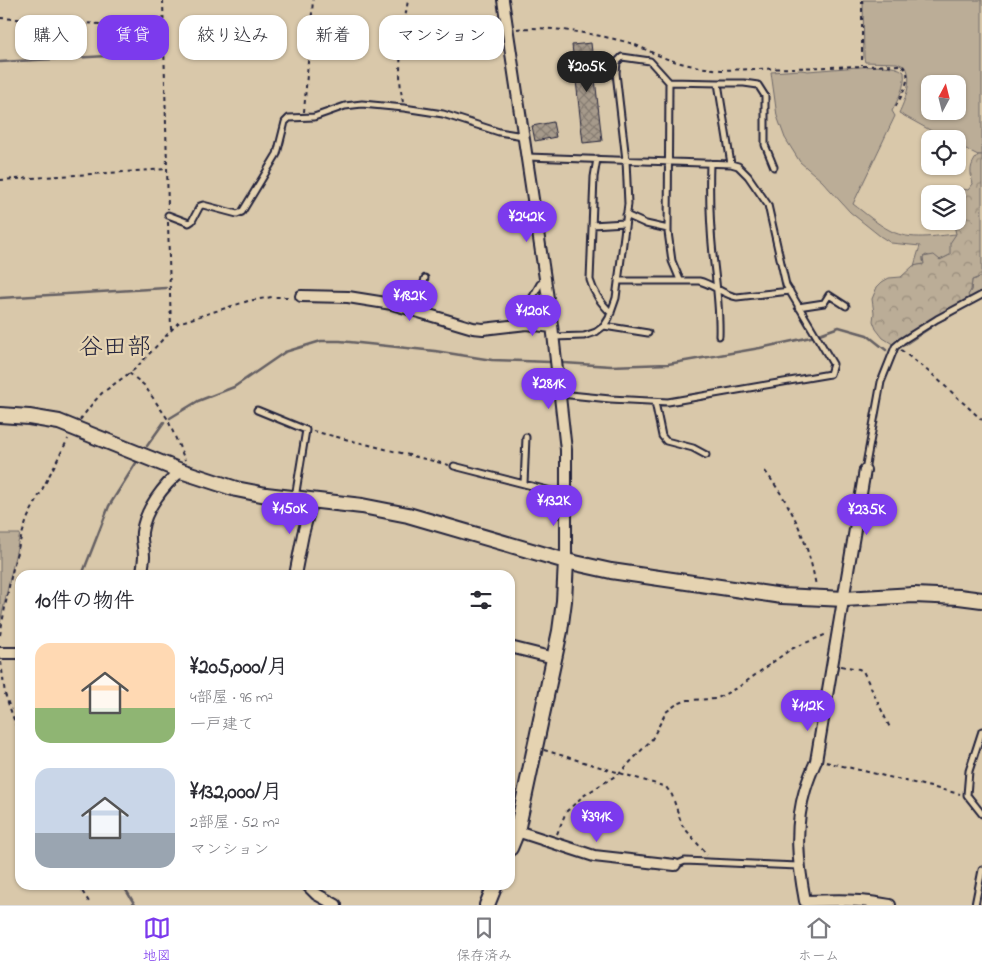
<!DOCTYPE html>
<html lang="ja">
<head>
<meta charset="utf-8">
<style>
  :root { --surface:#fff; --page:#f7f7f7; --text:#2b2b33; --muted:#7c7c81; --line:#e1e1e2; --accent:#7c3aed }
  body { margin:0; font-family:"Indie Flower","Klee One",sans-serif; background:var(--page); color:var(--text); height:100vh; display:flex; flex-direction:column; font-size:19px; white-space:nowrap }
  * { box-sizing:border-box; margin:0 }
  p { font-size:16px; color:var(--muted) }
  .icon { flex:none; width:28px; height:28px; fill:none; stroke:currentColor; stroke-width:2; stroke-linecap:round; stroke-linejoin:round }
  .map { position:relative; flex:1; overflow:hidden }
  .details { position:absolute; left:15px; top:570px; width:500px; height:320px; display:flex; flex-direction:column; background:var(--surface); border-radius:15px; box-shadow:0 1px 4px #0004 }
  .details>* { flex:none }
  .hud { position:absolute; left:15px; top:15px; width:500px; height:45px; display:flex; gap:10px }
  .needle { width:32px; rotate:7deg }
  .fabs { position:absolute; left:921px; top:75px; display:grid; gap:10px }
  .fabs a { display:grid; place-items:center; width:45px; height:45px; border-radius:10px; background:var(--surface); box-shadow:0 1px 4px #0004; font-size:25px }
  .price { position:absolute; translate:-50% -42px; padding:0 11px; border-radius:18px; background:var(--accent); color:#fff; font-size:16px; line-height:32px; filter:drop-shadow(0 1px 2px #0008) }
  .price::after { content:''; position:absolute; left:50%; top:30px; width:15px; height:11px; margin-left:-8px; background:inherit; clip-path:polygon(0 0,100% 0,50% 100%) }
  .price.on { background:#222; color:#fff }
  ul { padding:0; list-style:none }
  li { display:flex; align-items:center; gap:15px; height:125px; padding:0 20px }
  li span { display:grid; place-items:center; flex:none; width:140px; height:100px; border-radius:15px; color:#555 }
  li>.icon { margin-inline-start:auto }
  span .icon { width:60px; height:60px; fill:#fffc; stroke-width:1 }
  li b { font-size:21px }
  h2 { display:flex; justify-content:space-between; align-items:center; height:60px; padding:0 20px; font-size:21px }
  .chip { padding:0 18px; border-radius:15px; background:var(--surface); box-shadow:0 1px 4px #0004; font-size:18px; line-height:45px }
  .chip.on { background:var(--accent); color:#fff }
  .menu { display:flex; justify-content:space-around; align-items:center; height:70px; border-top:1px solid var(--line); background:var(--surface); font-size:14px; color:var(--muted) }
  .menu a { display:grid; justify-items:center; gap:2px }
  .menu .on { color:var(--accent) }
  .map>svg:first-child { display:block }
  .green { fill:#bbad97; stroke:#6e6869; fill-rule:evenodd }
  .forest { fill:url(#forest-crowns); stroke:#6e6869 }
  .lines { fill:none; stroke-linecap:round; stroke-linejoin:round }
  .stream { stroke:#656064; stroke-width:2.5 }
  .building { fill:url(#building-cross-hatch); stroke:#22223b }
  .service-casing { stroke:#22223b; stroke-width:9 }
  .minor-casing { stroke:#22223b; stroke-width:14 }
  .tertiary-casing { stroke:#22223b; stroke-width:18 }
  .path { stroke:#22223b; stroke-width:2; stroke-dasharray:4 4; stroke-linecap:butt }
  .service { stroke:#e5d3b1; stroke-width:5 }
  .minor { stroke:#e5d3b1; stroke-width:10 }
  .tertiary { stroke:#e5d3b1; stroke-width:14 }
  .labels { text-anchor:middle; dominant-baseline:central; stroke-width:4.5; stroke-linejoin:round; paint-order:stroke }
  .quarter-label { font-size:24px; fill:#22223b; stroke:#e5d3b1 }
</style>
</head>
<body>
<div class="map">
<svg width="982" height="905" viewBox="0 0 982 905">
  <defs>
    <pattern id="forest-crowns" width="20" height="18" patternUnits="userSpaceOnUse" patternTransform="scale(1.25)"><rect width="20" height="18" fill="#bbad97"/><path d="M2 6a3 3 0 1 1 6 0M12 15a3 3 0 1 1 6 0" fill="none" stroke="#988c7c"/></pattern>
    <pattern id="building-cross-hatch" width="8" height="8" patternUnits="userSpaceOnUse" patternTransform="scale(1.25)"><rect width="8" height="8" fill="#a69a8b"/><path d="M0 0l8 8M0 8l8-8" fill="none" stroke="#877d73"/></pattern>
  </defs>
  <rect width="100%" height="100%" fill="#d9c8aa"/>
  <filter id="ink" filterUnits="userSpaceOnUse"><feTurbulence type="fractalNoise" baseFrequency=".02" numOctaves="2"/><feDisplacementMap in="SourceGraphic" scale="10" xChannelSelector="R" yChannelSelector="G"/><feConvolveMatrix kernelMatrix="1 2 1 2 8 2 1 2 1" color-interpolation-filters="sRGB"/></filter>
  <g filter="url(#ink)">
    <path class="green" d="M863 0H982V155H978L958 145V139H946L899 113C905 100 913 80 906 67L897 63 865 62 864 58ZM930 84H958V111H930Z
      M858 67C871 67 894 63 904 72 906 86 898 99 892 111L895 116 853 204C865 213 877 224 891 231 910 241 935 236 956 234L950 255 940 260 926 255 923 257V261L925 264 914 266 920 246 891 243 880 236 850 212 822 181 800 162 785 138 777 116 771 72 801 70 808 71Z
      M981 276 982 292 970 299 968 295 971 290 972 280 976 279Z
      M0 534H20L0 623Z"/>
    <path class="forest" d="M978 155H982V276L972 280 971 290 968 295 970 299C966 308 946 321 937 322L931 328 904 346 899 348 883 338 876 329 873 321 874 313 872 299 877 287 882 282 889 278 901 277 913 266 924 264 923 257 934 255 940 260 950 255V243L956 234 953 221H958L957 194 962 189 968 190 973 184C970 172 969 166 978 155Z"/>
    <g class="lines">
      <path class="stream" d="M0 62 161 53
        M0 298 166 288
        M564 363 611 366 668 364 760 348 811 337 839 327 867 335 886 350
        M170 418 198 401 234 387 285 352 321 341H340L435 351 492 360 550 362
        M147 446 164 422
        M82 575 109 506 136 463
        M123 885 135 905"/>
    </g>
    <path class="building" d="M591 43 602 141 583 143 572 45Z
      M553 122 556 137 535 141 532 126Z"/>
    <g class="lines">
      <defs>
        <path id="service" d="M527 157 731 164 738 166 748 176 768 205 786 285 833 364 830 374 668 402 610 399 560 394
          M597 159 594 177 590 280C594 294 601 303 611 313
          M710 163C709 194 710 225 713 255 716 282 720 309 719 336
          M731 164 718 83H744L758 85 765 96V145L774 167
          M168 215 189 223 192 221 200 206 203 205 237 214 242 212 277 154 285 122 289 118 314 117 345 106 362 104 404 108 443 114 499 132 523 136
          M626 215 646 224 668 229
          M592 225 625 223
          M680 280 672 261 668 232 669 82 718 83
          M618 281H699C713 284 723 295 737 297L790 291
          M798 307 824 303 829 295 846 306
          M417 311 425 278
          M516 324 521 318 540 284 545 281
          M604 326 648 333
          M553 337 584 336 596 332 604 326 609 318 616 298 628 204 626 160 616 73 617 62 622 57 650 61 669 82
          M655 402 662 436 666 441 693 448 706 455
          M257 410 306 430 295 498
          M454 466 567 495
          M865 470 881 382 895 347 902 341 937 319 982 295
          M524 484 526 437
          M982 731 969 771 967 795 982 814
          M675 865 685 861 798 866
          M975 905 982 870"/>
        <path id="minor" d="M503 0 552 325 566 450V561
          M301 296 348 297 392 304 473 328 483 329 527 324 552 327
          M865 470 816 761C812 770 808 780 805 790 794 827 798 864 805 901 834 900 862 899 890 905
          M142 575C142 569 144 562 144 556 144 548 141 541 142 532 145 509 164 485 181 471
          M295 575 303 534 312 500
          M510 647 554 658
          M0 653H20
          M517 831 594 856 675 865
          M307 885 316 894 336 905"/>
        <path id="tertiary" d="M0 415 29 417 59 422 181 471 236 489 266 495 362 506 408 515 566 561 611 571 782 596 845 599 914 595 959 597 982 600
          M510 848 517 831 560 631 564 601 566 561
          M487 905 495 885"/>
      </defs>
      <use href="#service" class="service-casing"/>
      <use href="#minor" class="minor-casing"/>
      <use href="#tertiary" class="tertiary-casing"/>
      <path class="path" d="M163 0 168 209
        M862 0V65
        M0 18 164 28
        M517 29C546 25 602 35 630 43 641 47 651 52 662 57 680 64 701 68 721 70L900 65C917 72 900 98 895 108
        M403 102C396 71 403 31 408 0
        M304 112 313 0
        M0 180 168 169
        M168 222 171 329
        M901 350 933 375 982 420
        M129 373 144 385 167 418 185 460
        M80 420 92 404 102 393 135 369 178 323 248 301 272 297H291
        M313 431 449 465
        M765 471C793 508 808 541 816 586
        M0 635C7 596 14 555 28 517L68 439
        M1 662 5 694 20 737
        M841 666 859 669 863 671 891 730
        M544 750 666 787 672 795 682 825 707 855
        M826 762 960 794
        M557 834 566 812 583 796 620 773 652 739 666 712 677 704 688 700 716 699 740 686 791 649 827 634
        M78 885 91 905"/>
      <use href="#service" class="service"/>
      <use href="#minor" class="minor"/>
      <use href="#tertiary" class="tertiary"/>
    </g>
  </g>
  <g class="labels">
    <g class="quarter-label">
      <text x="115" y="348">谷田部</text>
    </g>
  </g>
</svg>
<div class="fabs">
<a><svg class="needle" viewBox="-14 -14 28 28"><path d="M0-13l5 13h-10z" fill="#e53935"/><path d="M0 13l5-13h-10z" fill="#7c7c81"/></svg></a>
<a><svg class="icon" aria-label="locate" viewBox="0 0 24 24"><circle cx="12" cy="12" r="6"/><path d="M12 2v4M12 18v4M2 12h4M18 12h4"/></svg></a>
<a><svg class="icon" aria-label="layers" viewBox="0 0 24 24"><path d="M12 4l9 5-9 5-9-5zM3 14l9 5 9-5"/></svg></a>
</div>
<b class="price on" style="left:587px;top:93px">¥205K</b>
<b class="price" style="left:527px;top:243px">¥242K</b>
<b class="price" style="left:410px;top:322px">¥182K</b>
<b class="price" style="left:533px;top:337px">¥120K</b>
<b class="price" style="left:549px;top:410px">¥281K</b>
<b class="price" style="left:554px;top:527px">¥132K</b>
<b class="price" style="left:290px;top:535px">¥150K</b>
<b class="price" style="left:867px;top:536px">¥235K</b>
<b class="price" style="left:808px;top:732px">¥112K</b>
<b class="price" style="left:597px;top:843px">¥391K</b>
<div class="hud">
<a class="chip">購入</a>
<a class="chip on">賃貸</a>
<a class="chip">絞り込み</a>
<a class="chip">新着</a>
<a class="chip">マンション</a>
</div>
<section class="details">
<h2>10件の物件<svg class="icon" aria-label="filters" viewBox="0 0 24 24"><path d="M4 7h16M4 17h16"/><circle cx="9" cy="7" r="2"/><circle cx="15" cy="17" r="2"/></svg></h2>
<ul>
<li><span style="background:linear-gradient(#ffd9b3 65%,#8fb573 0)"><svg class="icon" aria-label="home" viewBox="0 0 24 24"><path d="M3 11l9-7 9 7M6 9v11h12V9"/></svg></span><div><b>¥205,000/月</b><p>4部屋 · 96 m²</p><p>一戸建て</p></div></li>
<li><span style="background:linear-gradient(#c9d6e8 65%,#9aa5b1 0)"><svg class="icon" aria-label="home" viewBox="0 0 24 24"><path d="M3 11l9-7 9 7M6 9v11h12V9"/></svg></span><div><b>¥132,000/月</b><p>2部屋 · 52 m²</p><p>マンション</p></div></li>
</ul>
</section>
</div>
<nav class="menu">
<a class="on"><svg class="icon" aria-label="map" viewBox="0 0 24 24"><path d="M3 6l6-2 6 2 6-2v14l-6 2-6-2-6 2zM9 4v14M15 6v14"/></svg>地図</a>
<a><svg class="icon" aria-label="saved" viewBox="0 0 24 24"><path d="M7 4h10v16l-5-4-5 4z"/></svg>保存済み</a>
<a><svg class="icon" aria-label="home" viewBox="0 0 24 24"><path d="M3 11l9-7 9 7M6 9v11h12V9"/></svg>ホーム</a>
</nav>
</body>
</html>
